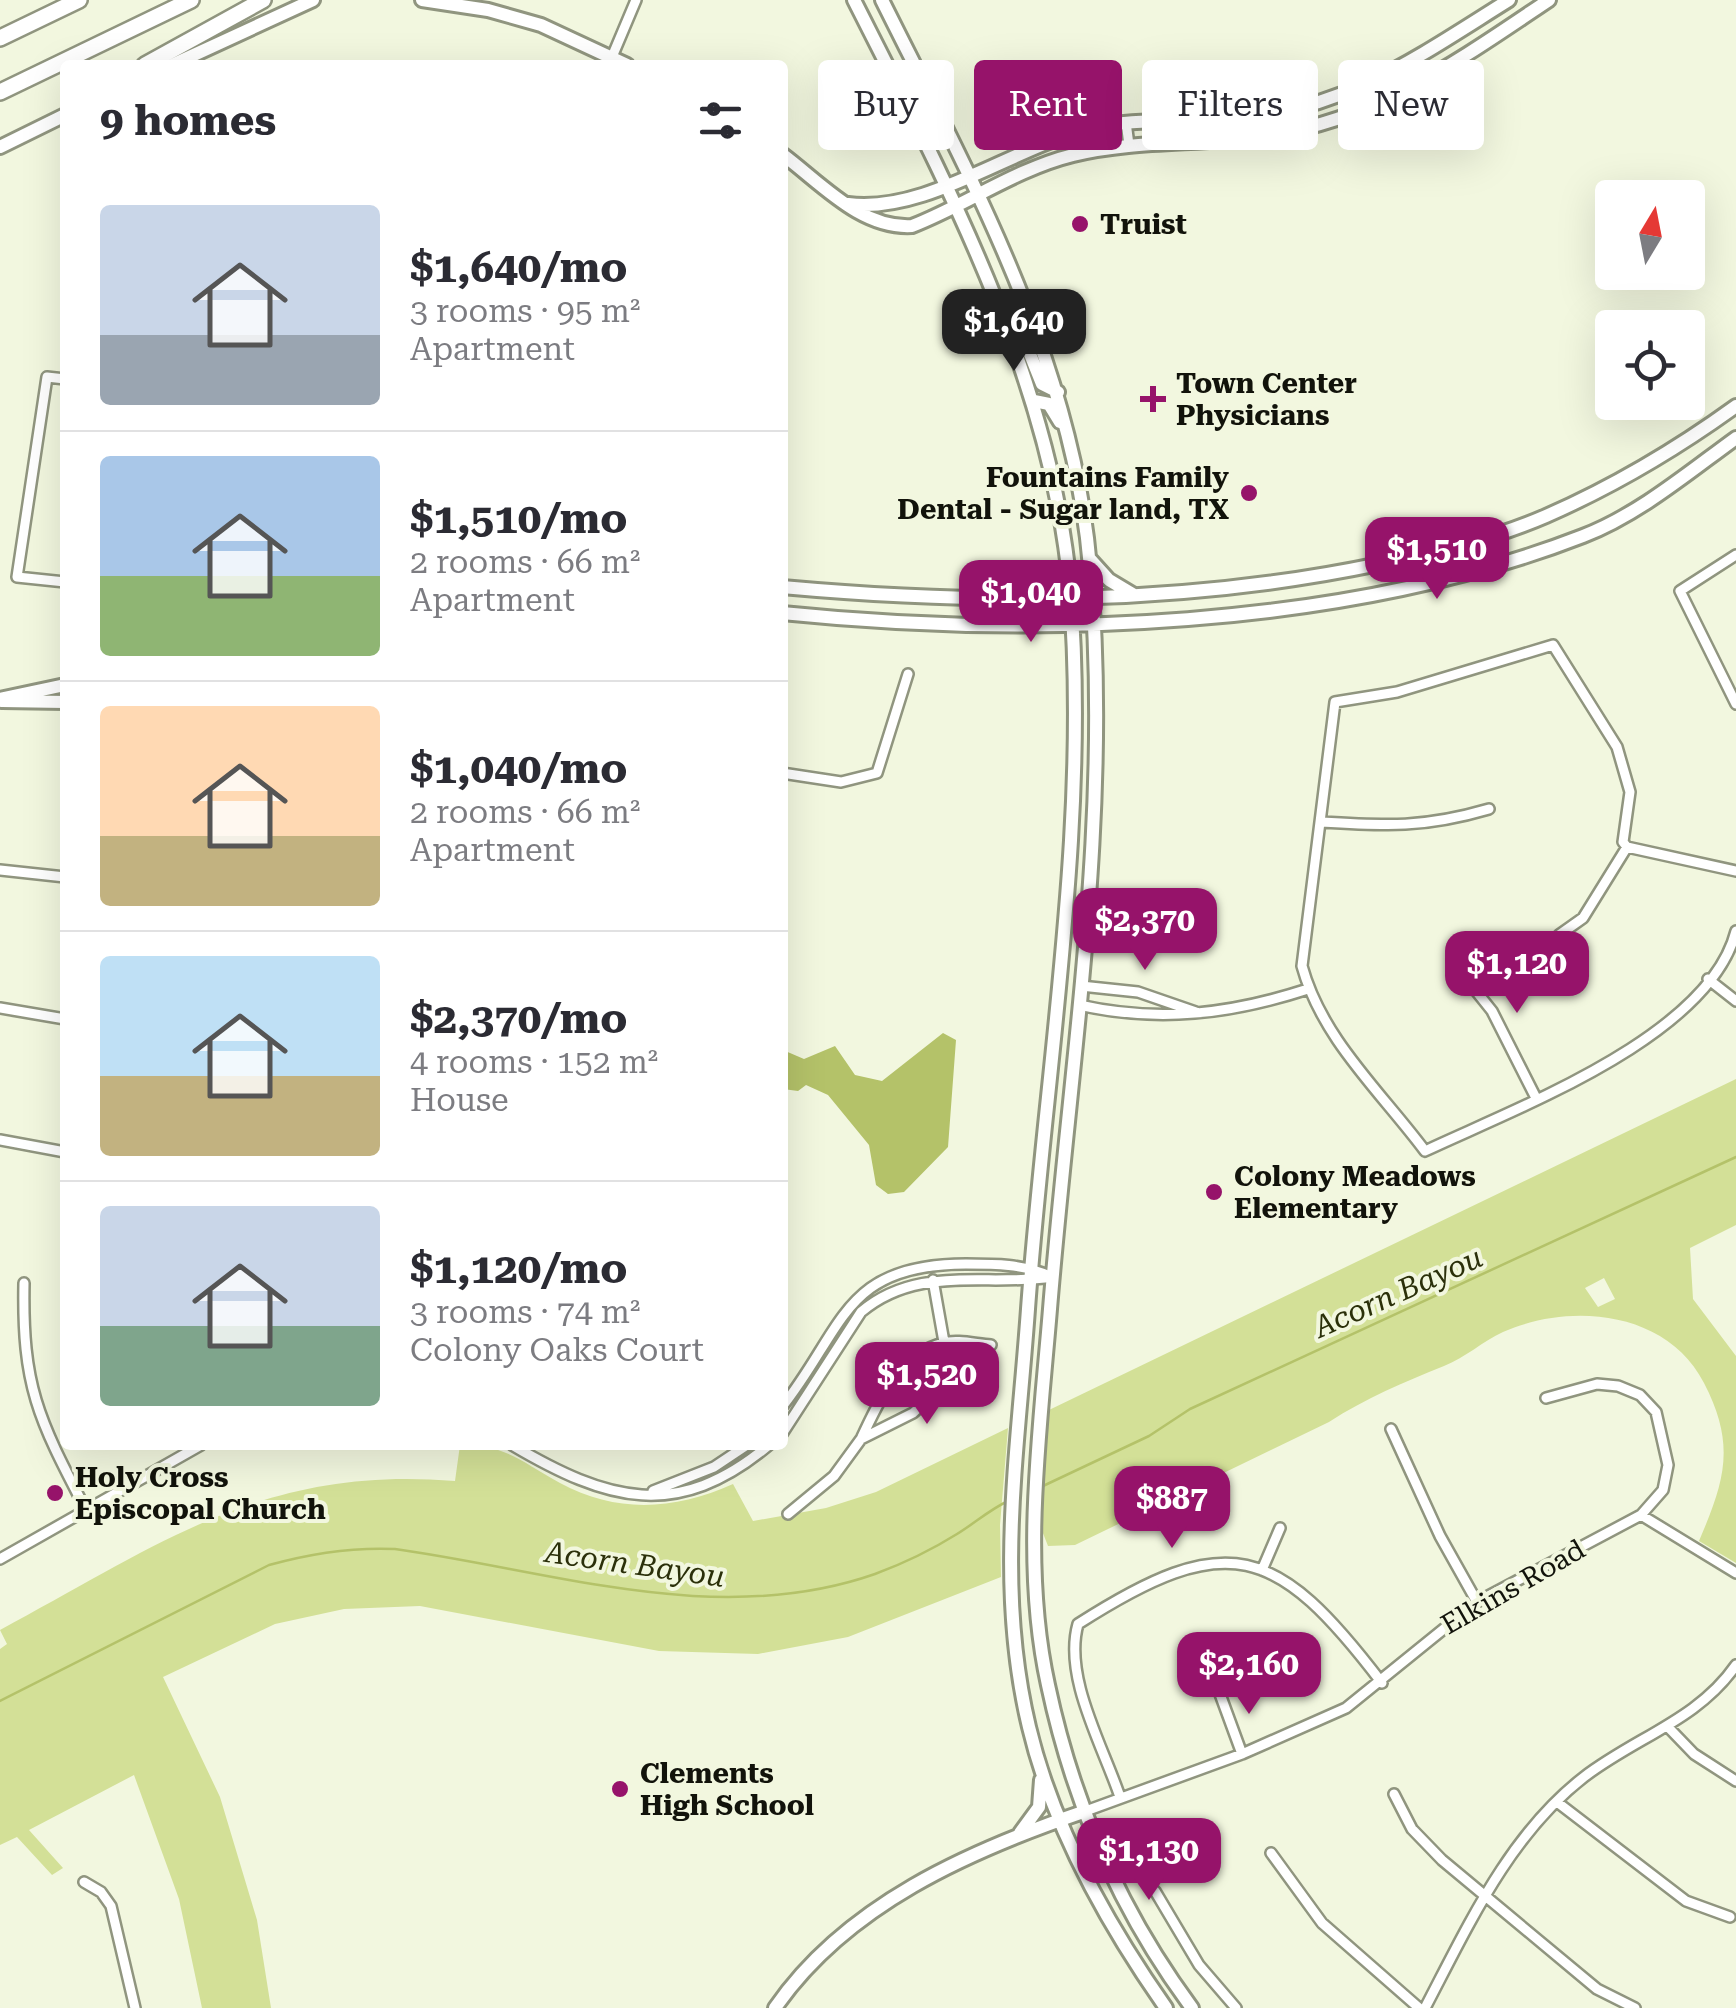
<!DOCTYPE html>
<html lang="en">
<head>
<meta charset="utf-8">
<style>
  :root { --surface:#fff; --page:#f7f7f7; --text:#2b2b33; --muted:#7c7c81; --line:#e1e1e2; --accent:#96136a }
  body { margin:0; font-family:"Roboto Serif",serif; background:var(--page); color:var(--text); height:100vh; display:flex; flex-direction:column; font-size:38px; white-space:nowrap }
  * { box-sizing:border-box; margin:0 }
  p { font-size:32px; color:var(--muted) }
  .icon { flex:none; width:55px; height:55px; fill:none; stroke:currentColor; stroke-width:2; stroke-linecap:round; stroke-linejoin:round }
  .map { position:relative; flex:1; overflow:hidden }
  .drawer { position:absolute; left:60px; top:60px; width:728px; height:1390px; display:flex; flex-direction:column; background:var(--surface); border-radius:10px; box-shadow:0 10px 40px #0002 }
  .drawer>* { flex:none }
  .guide { position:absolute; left:818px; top:60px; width:768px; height:90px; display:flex; gap:20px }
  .needle { width:65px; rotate:10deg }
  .tools { position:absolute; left:1595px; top:180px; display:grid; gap:20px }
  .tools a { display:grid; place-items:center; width:110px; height:110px; border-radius:10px; background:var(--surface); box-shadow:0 10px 40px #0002; font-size:50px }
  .price { position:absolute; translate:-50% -85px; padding:0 22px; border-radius:20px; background:var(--accent); color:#fff; font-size:32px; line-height:65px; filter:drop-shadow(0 2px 5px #0008) }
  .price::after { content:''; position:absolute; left:50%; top:60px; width:30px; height:22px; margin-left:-15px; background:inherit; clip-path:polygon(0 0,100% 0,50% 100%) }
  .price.on { background:#222; color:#fff }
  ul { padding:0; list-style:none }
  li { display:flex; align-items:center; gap:30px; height:250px; padding:0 40px }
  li+li { border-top:2px solid var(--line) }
  li span { display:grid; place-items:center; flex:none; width:280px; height:200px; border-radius:10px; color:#555 }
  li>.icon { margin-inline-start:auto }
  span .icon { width:120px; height:120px; fill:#fffc; stroke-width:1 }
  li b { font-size:42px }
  h2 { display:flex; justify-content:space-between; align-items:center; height:120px; padding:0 40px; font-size:42px }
  .tag { padding:0 35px; border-radius:10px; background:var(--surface); box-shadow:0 10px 40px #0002; font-size:35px; line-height:90px }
  .tag.on { background:var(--accent); color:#fff }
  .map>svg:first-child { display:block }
  .green { fill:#d3e097; fill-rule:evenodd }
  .water { fill:#b4c269 }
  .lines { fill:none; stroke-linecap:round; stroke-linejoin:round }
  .stream { stroke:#b4c269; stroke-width:2.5 }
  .street-casing { stroke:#90957f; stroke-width:14 }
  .secondary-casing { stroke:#90957f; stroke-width:18 }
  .highway-casing { stroke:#90957f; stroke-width:20 }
  .street { stroke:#fff; stroke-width:9 }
  .secondary { stroke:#fff; stroke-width:12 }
  .highway { stroke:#fff; stroke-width:15 }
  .poi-dot { fill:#96136a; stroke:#f2f7df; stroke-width:4 }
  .labels { text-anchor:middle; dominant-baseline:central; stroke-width:8; stroke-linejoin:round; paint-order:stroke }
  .poi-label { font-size:28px; font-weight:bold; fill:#12130b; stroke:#f2f7df; text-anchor:start }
  .street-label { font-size:28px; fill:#12130b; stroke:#f2f7df }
  .water-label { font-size:30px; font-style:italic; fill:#2b300a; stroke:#f2f7df }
</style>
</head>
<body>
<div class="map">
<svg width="1736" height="2008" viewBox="0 0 1736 2008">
  <rect width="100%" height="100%" fill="#f2f7df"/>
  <path class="green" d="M1736 1079V1225L1690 1248 1693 1299 1736 1356V1563L1699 1541C1725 1480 1736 1445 1704 1383 1667 1311 1571 1302 1503 1332 1483 1341 1465 1358 1444 1366 1404 1382 1366 1398 1329 1422L1075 1545 1048 1546 1039 1523 1049 1410ZM1604 1278 1615 1299 1598 1307 1585 1288Z
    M1008 1428 1000 1525 1001 1577 848 1637 758 1654 659 1651 420 1606 344 1609 275 1624 163 1677 220 1797 257 1920 271 2008H202L179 1899 134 1775 29 1830 63 1868 52 1875 17 1837 0 1845V1649L7 1644 0 1630C160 1544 264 1465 455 1481L460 1445C507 1445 520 1461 560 1483 617 1514 675 1510 733 1484L753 1521 826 1508 876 1492Z"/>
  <path class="water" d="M943 1033 956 1040 948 1147 904 1192 888 1194 876 1185 869 1145 828 1095 806 1085 798 1091 783 1089V1050L804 1059 835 1046 855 1075 882 1081Z"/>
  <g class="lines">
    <path class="stream" d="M1043 1486 1149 1436 1190 1409 1736 1157
      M0 1701 269 1565C312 1553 351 1547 395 1549 553 1571 718 1629 875 1574 902 1564 933 1549 957 1534 975 1523 989 1510 1008 1501"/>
    <defs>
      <path id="street" d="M612 57 636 0
        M1126 122 1129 145
        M65 379 47 377 17 577 65 582
        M1736 555 1680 591 1736 704
        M782 773 841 782 877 773 908 674
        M1321 822C1387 826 1424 828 1489 809
        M1627 847 1736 871
        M0 870 65 877
        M1559 935 1583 918 1627 847 1623 842 1630 792 1617 747 1553 645 1397 692 1335 702 1302 966C1322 1039 1381 1092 1425 1151 1516 1108 1709 1037 1736 931
        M1452 961 1492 1011 1536 1098
        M1708 979 1736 1001
        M1081 986 1138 992 1196 1012
        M1079 1005C1159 1023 1231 1014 1308 989
        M0 1008 65 1019
        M0 1140 65 1152
        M24 1283C22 1386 38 1418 85 1508
        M782 1407C845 1327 843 1264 966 1264 995 1264 1023 1264 1050 1276
        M1391 1429 1440 1536 1477 1602
        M782 1434 861 1312C918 1264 985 1287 1052 1277
        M862 1437C879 1401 899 1354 943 1343 957 1339 976 1344 991 1345
        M512 1445C607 1501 677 1522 769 1445
        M653 1491 714 1467 747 1445
        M788 1514 834 1476 861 1439 913 1413 936 1392 944 1342 933 1280
        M1641 1515 1736 1573
        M0 1559 201 1445
        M1262 1570 1280 1528
        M1220 1694 1242 1754
        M1668 1727 1694 1754 1736 1781
        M1394 1794 1412 1829 1442 1860 1597 1989 1635 2008
        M1120 1797C1103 1746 1063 1677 1078 1624 1228 1528 1276 1544 1382 1683
        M1557 1802 1686 1901 1730 1917
        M1083 1812 1242 1754 1346 1708 1477 1602 1641 1515 1663 1490 1668 1465 1656 1412 1640 1395 1618 1386 1597 1384 1546 1398
        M1271 1853 1322 1923 1419 2008
        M84 1882 101 1892 111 1906 135 2008
        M1155 1891 1199 1965 1236 2008
        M1425 2008C1468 1926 1509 1835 1584 1777 1636 1737 1698 1720 1736 1665"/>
      <path id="secondary" d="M422 0 488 10 541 25 627 65
        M854 0C947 184 1051 379 1070 587 1090 823 1045 1073 1028 1309 1018 1451 995 1586 1029 1727 1053 1828 1107 1924 1166 2008
        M882 0C972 181 1073 362 1090 567 1112 816 1070 1062 1050 1309 1040 1432 1021 1563 1048 1685 1073 1803 1120 1911 1192 2008
        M172 65 313 0
        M0 147 65 115
        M782 154C822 184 861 229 912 226 966 205 1016 169 1073 155 1135 140 1199 145 1263 136 1374 122 1458 61 1549 0
        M848 204C924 214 1009 150 1084 130 1136 116 1190 124 1242 118 1350 107 1419 56 1509 0
        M1006 308 1024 339 1042 384 1058 392
        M1034 401 1049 404 1060 422
        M1090 559 1109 580 1134 595
        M782 587C981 605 1183 605 1379 564 1436 552 1493 539 1546 516 1612 487 1678 448 1736 406
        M782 613C1035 639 1344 629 1583 536 1638 515 1689 472 1736 438
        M0 699 65 685
        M2 701 65 702
        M1020 1833 1039 1807 1041 1780
        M775 2008C846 1905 969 1851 1083 1812"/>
      <path id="highway" d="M0 38 79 0
        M145 65 263 0
        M0 92 191 0"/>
    </defs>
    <use href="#street" class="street-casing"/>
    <use href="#secondary" class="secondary-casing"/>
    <use href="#highway" class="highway-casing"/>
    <use href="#street" class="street"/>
    <use href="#secondary" class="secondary"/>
    <use href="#highway" class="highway"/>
  </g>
  <g class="poi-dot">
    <circle cx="1080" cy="224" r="10"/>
    <path d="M1148 384h10v10h10v10h-10v10h-10v-10h-10v-10h10z"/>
    <circle cx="1249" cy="493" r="10"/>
    <circle cx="1214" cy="1192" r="10"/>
    <circle cx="55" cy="1493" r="10"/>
    <circle cx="620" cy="1789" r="10"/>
  </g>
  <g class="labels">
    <g class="poi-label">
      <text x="1100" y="224">Truist</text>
      <text x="1176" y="383">Town Center<tspan x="1176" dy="32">Physicians</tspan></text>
      <text x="1229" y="477" text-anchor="end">Fountains Family<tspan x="1229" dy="32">Dental - Sugar land, TX</tspan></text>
      <text x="1234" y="1176">Colony Meadows<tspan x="1234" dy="32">Elementary</tspan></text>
      <text x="75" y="1477">Holy Cross<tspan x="75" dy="32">Episcopal Church</tspan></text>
      <text x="640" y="1773">Clements<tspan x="640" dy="32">High School</tspan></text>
    </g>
    <g class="street-label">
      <text transform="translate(1513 1587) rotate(-30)">Elkins Road</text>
    </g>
    <g class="water-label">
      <text transform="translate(1398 1292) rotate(-24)">Acorn Bayou</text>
      <text transform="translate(635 1564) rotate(8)">Acorn Bayou</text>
    </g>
  </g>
</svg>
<div class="tools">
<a><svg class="needle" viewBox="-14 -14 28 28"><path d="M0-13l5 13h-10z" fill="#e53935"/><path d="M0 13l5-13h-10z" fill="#7c7c81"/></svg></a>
<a><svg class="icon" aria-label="locate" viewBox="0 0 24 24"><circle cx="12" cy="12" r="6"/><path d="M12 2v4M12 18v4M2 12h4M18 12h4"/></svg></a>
</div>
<b class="price on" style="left:1014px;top:374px">$1,640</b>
<b class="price" style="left:1437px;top:602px">$1,510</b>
<b class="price" style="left:1031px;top:645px">$1,040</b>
<b class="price" style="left:1145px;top:973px">$2,370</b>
<b class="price" style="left:1517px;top:1016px">$1,120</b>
<b class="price" style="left:927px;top:1427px">$1,520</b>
<b class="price" style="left:1172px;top:1551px">$887</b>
<b class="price" style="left:1249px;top:1717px">$2,160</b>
<b class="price" style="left:1149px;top:1903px">$1,130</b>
<div class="guide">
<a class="tag">Buy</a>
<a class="tag on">Rent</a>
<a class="tag">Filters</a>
<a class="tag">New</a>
</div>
<section class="drawer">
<h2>9 homes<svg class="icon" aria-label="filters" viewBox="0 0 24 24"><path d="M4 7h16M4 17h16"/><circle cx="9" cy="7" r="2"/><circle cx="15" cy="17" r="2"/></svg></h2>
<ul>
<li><span style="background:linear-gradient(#c9d6e8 65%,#9aa5b1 0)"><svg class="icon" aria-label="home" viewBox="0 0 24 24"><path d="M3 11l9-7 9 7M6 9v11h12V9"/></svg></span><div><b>$1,640/mo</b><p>3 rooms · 95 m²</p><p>Apartment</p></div></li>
<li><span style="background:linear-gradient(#a9c7e8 60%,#8fb573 0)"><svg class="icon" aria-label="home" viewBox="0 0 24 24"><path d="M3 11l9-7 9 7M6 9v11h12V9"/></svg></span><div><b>$1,510/mo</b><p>2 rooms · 66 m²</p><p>Apartment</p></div></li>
<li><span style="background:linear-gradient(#ffd9b3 65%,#c2b280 0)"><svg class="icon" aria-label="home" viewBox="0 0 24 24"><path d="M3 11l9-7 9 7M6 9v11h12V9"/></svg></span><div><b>$1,040/mo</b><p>2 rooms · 66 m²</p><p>Apartment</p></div></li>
<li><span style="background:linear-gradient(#bfe0f5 60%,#c2b280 0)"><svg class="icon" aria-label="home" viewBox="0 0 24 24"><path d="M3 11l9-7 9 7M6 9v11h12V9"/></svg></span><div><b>$2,370/mo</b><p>4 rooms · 152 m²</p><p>House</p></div></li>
<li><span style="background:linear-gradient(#c9d6e8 60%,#7fa58c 0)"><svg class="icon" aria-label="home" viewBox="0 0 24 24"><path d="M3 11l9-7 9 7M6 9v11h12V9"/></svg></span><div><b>$1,120/mo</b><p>3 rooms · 74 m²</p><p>Colony Oaks Court</p></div></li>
</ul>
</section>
</div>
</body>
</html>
